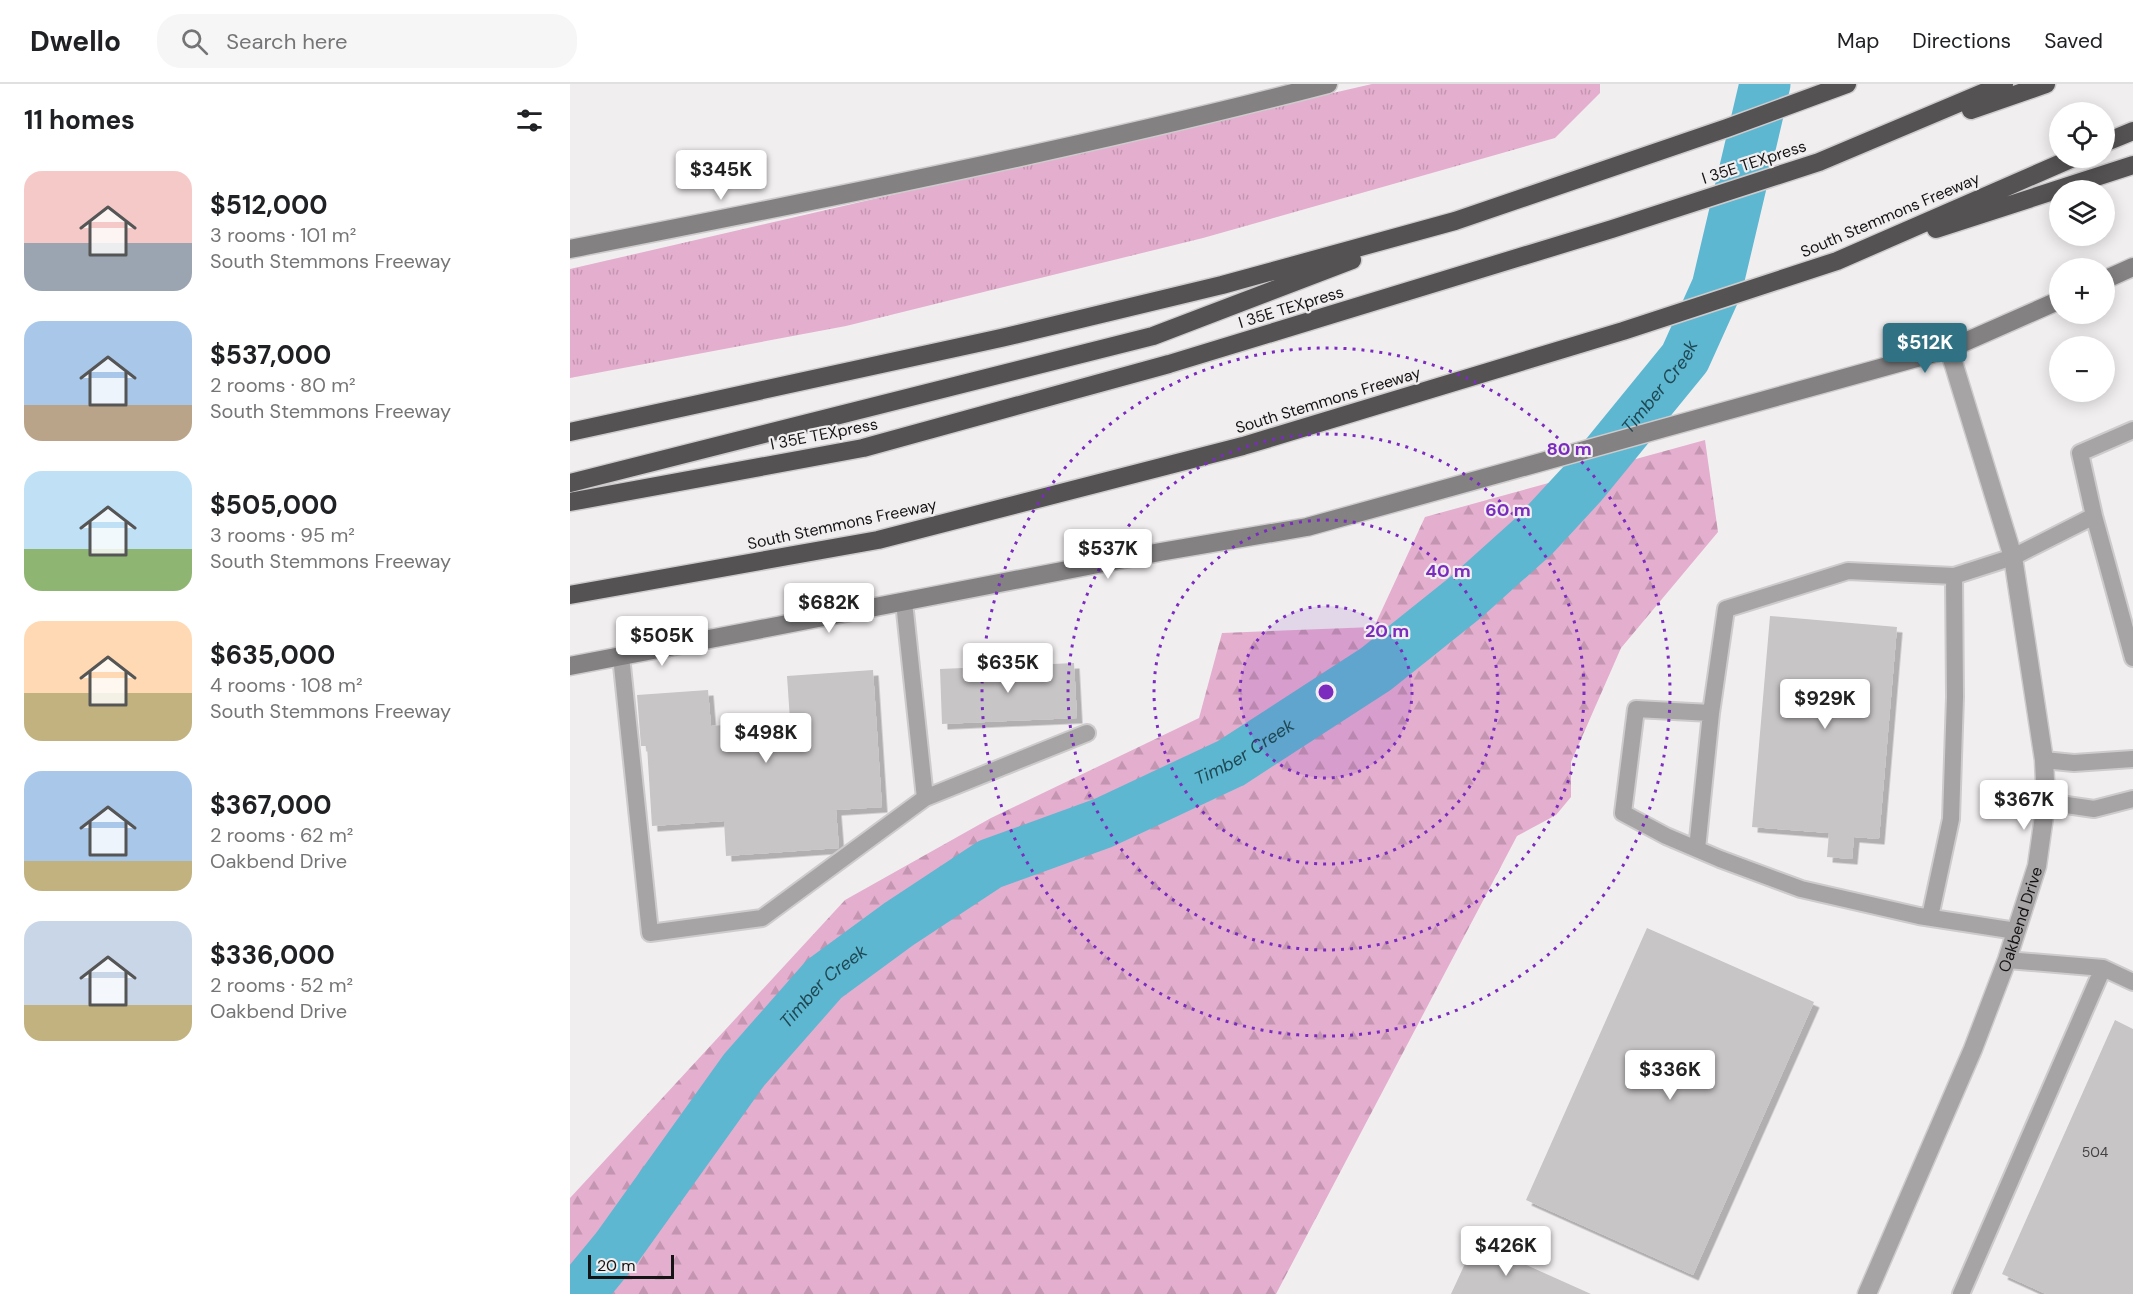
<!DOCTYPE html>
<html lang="en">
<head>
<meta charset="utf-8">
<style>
  :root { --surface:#fff; --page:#f6f6f6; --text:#202124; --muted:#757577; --line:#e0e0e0; --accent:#307284 }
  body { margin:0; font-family:"DM Sans",sans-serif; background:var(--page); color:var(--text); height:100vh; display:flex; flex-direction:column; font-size:22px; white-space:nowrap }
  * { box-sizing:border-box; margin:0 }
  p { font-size:20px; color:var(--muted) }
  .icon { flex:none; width:33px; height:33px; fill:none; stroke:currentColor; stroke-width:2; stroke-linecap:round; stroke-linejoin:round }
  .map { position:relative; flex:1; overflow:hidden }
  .side { display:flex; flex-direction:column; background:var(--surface); width:570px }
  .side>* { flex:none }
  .tools { position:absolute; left:1479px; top:18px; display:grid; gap:12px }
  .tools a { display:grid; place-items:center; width:66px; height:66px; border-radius:50%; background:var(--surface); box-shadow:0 3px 15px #0003; font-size:30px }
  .scale { position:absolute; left:18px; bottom:15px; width:86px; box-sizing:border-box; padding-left:6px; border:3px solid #151415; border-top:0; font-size:16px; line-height:21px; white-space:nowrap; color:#151415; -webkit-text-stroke:4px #f1eef0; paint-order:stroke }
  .price { position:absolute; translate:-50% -51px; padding:0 14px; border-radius:6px; background:#fff; color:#222; font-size:20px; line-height:39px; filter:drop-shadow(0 2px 3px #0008) }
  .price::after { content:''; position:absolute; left:50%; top:36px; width:18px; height:14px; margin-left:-9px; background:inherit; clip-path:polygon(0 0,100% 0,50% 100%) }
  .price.active { background:var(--accent); color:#fff }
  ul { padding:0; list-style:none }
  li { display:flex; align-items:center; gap:18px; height:150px; padding:0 24px }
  li span { display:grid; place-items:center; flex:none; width:168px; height:120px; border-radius:18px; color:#555 }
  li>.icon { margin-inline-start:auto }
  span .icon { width:72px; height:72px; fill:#fffc; stroke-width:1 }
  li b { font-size:26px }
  h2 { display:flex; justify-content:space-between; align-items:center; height:72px; padding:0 24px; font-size:26px }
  header { display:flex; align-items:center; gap:36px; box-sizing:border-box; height:84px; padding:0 30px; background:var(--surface); border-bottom:2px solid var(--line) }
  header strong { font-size:28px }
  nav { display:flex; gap:33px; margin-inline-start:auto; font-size:21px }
  .search { width:420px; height:54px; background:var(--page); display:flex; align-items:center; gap:15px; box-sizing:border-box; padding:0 21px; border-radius:24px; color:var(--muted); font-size:22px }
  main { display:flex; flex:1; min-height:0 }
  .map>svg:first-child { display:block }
  .grass { fill:url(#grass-tufts) }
  .forest { fill:url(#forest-firs) }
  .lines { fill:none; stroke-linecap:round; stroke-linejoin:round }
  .river { stroke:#5db7d1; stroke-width:51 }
  .building { fill:#c8c5c6; filter:url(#shadow) }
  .service-casing { stroke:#cecbcd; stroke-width:20 }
  .tertiary-casing { stroke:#cecbcd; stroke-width:21 }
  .secondary-casing { stroke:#cecbcd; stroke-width:21 }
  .motorway-casing { stroke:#cecbcd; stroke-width:21 }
  .service { stroke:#a6a4a5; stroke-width:16 }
  .tertiary { stroke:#a6a4a5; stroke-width:18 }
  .secondary { stroke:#838182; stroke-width:18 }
  .motorway { stroke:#555253; stroke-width:18 }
  .ring { fill:none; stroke:#7b2cbf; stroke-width:3; stroke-dasharray:3 6 }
  .labels { text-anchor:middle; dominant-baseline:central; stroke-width:4.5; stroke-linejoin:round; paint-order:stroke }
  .number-label { font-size:14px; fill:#424041 }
  .street-label { font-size:16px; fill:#151415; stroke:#f1eef0 }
  .water-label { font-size:18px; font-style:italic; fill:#204854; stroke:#f1eef0 }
  .centre { fill:#7b2cbf; stroke:#f1eef0; stroke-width:3 }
  .ring-label { font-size:18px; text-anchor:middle; font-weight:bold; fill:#7b2cbf; stroke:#f1eef0; stroke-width:4.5; stroke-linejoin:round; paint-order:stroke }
</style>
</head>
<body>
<header>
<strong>Dwello</strong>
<div class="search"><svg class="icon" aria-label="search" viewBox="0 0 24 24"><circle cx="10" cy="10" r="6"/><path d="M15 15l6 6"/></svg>Search here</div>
<nav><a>Map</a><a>Directions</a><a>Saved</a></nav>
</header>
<main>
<section class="side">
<h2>11 homes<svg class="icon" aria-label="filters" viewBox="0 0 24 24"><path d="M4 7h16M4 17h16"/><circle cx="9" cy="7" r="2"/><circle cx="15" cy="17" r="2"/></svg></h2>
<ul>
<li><span style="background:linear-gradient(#f6c9c9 60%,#9aa5b1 0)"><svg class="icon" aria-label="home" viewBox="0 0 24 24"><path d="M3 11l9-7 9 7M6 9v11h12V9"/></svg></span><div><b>$512,000</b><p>3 rooms · 101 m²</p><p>South Stemmons Freeway</p></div></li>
<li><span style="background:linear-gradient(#a9c7e8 70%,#b9a48a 0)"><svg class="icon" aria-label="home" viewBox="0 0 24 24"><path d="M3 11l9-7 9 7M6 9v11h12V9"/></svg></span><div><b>$537,000</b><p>2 rooms · 80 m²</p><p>South Stemmons Freeway</p></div></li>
<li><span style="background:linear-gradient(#bfe0f5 65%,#8fb573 0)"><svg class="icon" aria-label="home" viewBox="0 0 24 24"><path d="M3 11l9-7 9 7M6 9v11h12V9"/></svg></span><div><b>$505,000</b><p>3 rooms · 95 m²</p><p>South Stemmons Freeway</p></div></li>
<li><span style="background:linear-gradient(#ffd9b3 60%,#c2b280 0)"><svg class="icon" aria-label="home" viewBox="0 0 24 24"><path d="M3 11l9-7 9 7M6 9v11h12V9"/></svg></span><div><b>$635,000</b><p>4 rooms · 108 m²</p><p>South Stemmons Freeway</p></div></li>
<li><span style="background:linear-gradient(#a9c7e8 75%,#c2b280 0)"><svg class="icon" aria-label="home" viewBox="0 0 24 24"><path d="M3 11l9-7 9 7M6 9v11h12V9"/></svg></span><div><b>$367,000</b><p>2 rooms · 62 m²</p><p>Oakbend Drive</p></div></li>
<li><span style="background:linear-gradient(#c9d6e8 70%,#c2b280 0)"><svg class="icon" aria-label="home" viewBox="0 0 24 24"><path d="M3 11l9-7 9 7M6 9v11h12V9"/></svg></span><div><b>$336,000</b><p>2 rooms · 52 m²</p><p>Oakbend Drive</p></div></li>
</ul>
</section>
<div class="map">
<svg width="1563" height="1210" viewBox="0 0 1563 1210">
  <defs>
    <pattern id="grass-tufts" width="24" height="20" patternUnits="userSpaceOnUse" patternTransform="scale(1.5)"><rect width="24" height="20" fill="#e4aece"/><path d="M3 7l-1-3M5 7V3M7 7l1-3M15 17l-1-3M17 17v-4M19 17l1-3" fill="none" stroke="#c395b0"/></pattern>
    <pattern id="forest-firs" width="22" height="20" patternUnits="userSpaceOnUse" patternTransform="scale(1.5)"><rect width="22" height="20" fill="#e4aece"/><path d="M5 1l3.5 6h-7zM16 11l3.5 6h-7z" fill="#c395b0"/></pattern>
    <filter id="shadow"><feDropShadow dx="5.5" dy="5.5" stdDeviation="0" flood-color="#0004"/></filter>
  </defs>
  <rect width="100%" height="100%" fill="#f1eef0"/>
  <path class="grass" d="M802 0H1030V9L985 54 633 154 276 242 0 294V185Z"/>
  <path class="forest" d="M1135 356 1148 448 1051 564 1001 678V713L986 731 947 752 706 1210H0V1114L275 816 421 734 629 634 652 549 804 543 855 433Z"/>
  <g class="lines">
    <path class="river" id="s1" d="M9 1210 46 1165 174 986 254 895 329 840 420 780 533 739 661 679 806 585 896 513 965 451 1013 399 1115 274 1147 203 1195 0"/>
  </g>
  <path class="building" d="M1200 532 1327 543 1309 755 1284 753 1282 775 1257 773 1259 749 1182 743Z
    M504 579 507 634 372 640 370 585Z
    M303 586 312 723 266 726 269 764 156 772 154 737 82 742 77 662H71L67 611 138 606 141 642 220 636 217 592Z
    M1077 844 1244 918 1123 1191 956 1116Z
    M1545 936 1563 945V1210H1476L1432 1190Z
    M905 1158 1021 1210H881Z"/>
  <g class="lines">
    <defs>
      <path id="service" d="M1524 432 1563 574
        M51 572 80 849 192 834 355 714 334 518
        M1474 676 1504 679 1563 675
        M355 714 517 649
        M1476 718 1524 725 1563 715
        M1127 765 1141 629
        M1360 833 1381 735 1385 613 1384 492
        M1446 847 1349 832 1231 805 1150 775 1096 752 1053 729 1066 625 1141 629 1156 525 1278 487 1384 492 1443 473 1524 432 1510 369 1563 346
        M1437 876 1533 884 1563 898
        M1391 1210 1533 884"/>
      <g id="tertiary">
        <path id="s2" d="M1297 1210 1403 965 1437 876 1467 782 1476 718 1474 676 1443 473 1379 265"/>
      </g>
      <path id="secondary" d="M0 165C254 115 507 65 758 0
        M1534 196 1563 183
        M0 582 590 468 737 443 1379 265 1490 216"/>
      <path id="motorway" d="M1401 26 1476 0
        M1534 59 1563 47
        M1366 145 1563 81
        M0 348 431 254 652 201 885 137 1157 44 1277 0
        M0 399 583 252 782 176
        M0 418 293 364 599 280 1042 145 1249 78 1434 0
        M0 511 308 456 673 362 1053 247 1267 177 1503 74"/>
    </defs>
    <use href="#service" class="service-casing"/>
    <use href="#tertiary" class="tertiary-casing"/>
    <use href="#secondary" class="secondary-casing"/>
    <use href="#motorway" class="motorway-casing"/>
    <use href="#service" class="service"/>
    <use href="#tertiary" class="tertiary"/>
    <use href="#secondary" class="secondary"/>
    <use href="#motorway" class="motorway"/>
  </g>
  <circle cx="756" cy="608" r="86" fill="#7b2cbf" fill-opacity=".12"/>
  <g class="ring">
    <circle cx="756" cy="608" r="86"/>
    <circle cx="756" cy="608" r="172"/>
    <circle cx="756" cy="608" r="258"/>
    <circle cx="756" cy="608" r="344"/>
  </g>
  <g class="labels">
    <g class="number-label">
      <text x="1525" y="1068">504</text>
    </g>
    <g class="street-label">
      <text transform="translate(1184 78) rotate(-18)">I 35E TEXpress</text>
      <text transform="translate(1320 131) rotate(-23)">South Stemmons Freeway</text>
      <text transform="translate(721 223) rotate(-17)">I 35E TEXpress</text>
      <text transform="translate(758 316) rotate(-17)">South Stemmons Freeway</text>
      <text transform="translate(254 350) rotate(-11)">I 35E TEXpress</text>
      <text transform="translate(272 440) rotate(-12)">South Stemmons Freeway</text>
      <text stroke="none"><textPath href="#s2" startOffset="405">Oakbend Drive</textPath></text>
    </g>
    <g class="water-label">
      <text stroke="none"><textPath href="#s1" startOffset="1438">Timber Creek</textPath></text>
      <text stroke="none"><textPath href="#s1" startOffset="880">Timber Creek</textPath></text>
      <text stroke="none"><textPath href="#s1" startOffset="394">Timber Creek</textPath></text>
    </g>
  </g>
  <circle cx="756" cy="608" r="9" class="centre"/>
  <g class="ring-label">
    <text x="999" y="371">80 m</text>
    <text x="938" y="432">60 m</text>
    <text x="878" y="493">40 m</text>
    <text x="817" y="553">20 m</text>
  </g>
</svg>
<div class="tools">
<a><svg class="icon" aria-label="locate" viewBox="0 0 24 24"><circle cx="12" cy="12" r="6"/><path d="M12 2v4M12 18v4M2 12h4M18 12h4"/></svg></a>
<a><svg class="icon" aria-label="layers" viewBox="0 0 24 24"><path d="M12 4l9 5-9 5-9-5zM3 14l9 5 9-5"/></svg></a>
<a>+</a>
<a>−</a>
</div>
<div class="scale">20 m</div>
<b class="price" style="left:151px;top:117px">$345K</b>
<b class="price active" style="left:1355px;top:290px">$512K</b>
<b class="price" style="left:538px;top:496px">$537K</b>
<b class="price" style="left:259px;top:550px">$682K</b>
<b class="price" style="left:92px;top:583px">$505K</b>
<b class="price" style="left:438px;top:610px">$635K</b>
<b class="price" style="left:1255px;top:646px">$929K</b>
<b class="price" style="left:196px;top:680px">$498K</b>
<b class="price" style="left:1454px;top:747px">$367K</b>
<b class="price" style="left:1100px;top:1017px">$336K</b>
<b class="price" style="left:936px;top:1193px">$426K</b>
</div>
</main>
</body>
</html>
